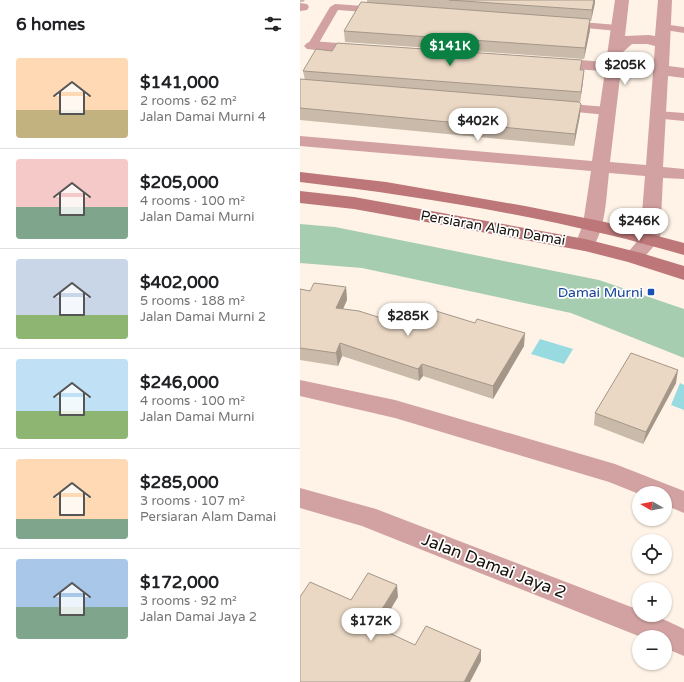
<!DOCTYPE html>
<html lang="en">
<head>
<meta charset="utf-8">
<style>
  :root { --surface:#fff; --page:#f2f2f2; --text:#202124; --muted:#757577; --line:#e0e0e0; --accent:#0b8043 }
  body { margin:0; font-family:"Varela Round",sans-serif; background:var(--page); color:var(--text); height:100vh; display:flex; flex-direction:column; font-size:15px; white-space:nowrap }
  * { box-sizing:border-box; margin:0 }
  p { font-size:13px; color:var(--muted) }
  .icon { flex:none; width:22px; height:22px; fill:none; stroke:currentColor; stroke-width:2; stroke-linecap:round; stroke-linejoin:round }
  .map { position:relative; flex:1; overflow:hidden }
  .details { display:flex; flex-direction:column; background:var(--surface); width:300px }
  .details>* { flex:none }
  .needle { width:26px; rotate:279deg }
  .buttons { position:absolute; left:332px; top:486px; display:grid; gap:8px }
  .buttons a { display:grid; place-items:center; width:40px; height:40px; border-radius:50%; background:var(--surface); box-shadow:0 1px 3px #0004; font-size:20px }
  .price { position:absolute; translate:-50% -34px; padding:0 9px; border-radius:14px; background:#fff; color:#222; font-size:13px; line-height:26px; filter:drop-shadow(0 1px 2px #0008) }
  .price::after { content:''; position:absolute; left:50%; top:24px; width:12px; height:9px; margin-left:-6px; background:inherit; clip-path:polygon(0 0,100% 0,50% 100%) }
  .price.selected { background:var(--accent); color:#fff }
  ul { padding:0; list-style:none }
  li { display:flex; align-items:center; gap:12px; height:100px; padding:0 16px }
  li+li { border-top:1px solid var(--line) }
  li span { display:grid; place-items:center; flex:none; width:112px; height:80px; border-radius:4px; color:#555 }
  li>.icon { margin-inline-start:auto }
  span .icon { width:48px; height:48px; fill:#fffc; stroke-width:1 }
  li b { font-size:17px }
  h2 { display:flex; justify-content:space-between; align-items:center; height:48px; padding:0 16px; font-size:17px }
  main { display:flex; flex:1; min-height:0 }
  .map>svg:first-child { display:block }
  .green { fill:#a7cdb0 }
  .water { fill:#97dbe1 }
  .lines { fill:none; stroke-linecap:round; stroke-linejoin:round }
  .lane { fill:#d2a1a1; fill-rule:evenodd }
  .street { fill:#d2a1a1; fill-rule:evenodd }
  .secondary { fill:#bd7778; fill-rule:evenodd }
  .wall { fill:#c9baa9 }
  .shaded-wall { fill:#a49789 }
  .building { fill:#ead8c4; stroke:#a49789 }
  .transit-dot { fill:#1a4fb4; stroke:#fff; stroke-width:1.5 }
  .labels { text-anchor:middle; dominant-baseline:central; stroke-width:3.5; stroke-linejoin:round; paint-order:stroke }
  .street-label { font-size:14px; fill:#18120b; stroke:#fff }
  .transit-label { font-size:14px; fill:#164399; stroke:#fff; text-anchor:end }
  .near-street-label { font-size:17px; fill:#18120b; stroke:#fff }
</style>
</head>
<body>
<main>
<section class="details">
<h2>6 homes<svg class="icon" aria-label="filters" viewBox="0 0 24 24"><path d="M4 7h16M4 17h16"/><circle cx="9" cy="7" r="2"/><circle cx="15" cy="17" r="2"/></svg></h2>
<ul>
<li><span style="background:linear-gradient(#ffd9b3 65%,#c2b280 0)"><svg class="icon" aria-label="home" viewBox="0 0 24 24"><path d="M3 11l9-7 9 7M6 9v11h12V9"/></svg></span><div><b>$141,000</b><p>2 rooms · 62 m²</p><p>Jalan Damai Murni 4</p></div></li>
<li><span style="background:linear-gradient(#f6c9c9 60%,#7fa58c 0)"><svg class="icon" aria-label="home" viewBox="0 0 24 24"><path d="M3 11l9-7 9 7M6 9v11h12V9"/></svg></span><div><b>$205,000</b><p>4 rooms · 100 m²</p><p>Jalan Damai Murni</p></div></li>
<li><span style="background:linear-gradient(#c9d6e8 70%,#8fb573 0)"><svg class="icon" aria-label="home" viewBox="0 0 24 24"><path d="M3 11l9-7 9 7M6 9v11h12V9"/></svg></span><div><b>$402,000</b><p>5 rooms · 188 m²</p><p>Jalan Damai Murni 2</p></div></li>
<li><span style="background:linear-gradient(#bfe0f5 65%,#8fb573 0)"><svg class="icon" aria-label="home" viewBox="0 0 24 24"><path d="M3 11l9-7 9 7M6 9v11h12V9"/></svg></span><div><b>$246,000</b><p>4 rooms · 100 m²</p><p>Jalan Damai Murni</p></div></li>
<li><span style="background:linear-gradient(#ffd9b3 75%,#7fa58c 0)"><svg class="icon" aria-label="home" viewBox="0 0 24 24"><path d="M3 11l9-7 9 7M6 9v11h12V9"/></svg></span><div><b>$285,000</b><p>3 rooms · 107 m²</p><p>Persiaran Alam Damai</p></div></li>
<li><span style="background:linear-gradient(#a9c7e8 60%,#7fa58c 0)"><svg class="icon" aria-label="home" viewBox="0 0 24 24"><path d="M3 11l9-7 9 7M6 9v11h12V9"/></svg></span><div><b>$172,000</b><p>3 rooms · 92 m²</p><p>Jalan Damai Jaya 2</p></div></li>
</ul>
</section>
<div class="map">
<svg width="384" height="682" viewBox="0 0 384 682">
  <rect width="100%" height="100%" fill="#fef3e6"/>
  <path class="green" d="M0 224 35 227 299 280 384 309V358L271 313 62 268 0 263Z"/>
  <path class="water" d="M240 339 273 349 264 364 231 354Z
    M380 383 384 385V410L371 405Z"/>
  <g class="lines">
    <path class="lane" d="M35 4 78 7 83 10 78 13 38 10 16 48H8L7 46 30 7Z
      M268 21 318 25 323 28 318 31 264 26 263 24Z
      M363 24 384 27V33L359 29 358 27 359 25Z
      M259 103 307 107 311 108 313 111 311 114 307 115 255 110 253 107 255 104Z
      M357 111 384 113V121L353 118 351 115 353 112Z"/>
    <path class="street" d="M315 0H329L325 36 349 35 355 36 358 0H372L369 66 384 68V78L368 76 363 167 384 169V179L363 178 360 239 341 261 334 263 327 261 324 257 340 238 345 176 309 173C306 198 306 228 292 249L285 251 278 249 275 245 283 224 291 171 0 146V136L292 161 305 71 253 68 248 66 245 63 248 60 253 58 306 62ZM332 44H347L355 46 346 165 310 162 323 52Z
      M0 3 7 4 9 7 7 10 0 11Z
      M12 41 63 45 68 47 71 50 68 53 63 55 7 49 4 46 7 43Z
      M0 380 95 400 315 464 384 491V513L365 505V493H339V494L309 482 95 418 0 396Z
      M0 488 76 509 339 610V615C358 615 367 621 384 629V656L365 648V637H341L62 526 0 508Z"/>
    <path class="secondary" d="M0 172 86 182 225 206 305 222 384 243V255C358 248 332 240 305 234 205 210 102 194 0 182Z
      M0 191 54 197 285 239 341 253 384 266V280L328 262 285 251 54 209 0 203Z"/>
  </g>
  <path class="wall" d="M0 0H5L3 2H0Z
    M67 0H295L291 21H290V30L284 59 45 42 44 31 67 3Z
    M282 70 283 81 280 103V115L274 146 0 120V79L5 80 3 71Z
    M46 287 47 300 43 309 109 327 224 346 193 399 123 376 119 381 42 356 38 366 0 360V289L10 291Z
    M376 383 343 444 294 425 295 413Z"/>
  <path class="shaded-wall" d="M294 0H295V3L291 21 292 10Z
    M290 19V30L284 59 285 48Z
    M284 70 283 81 280 103 281 92Z
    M281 104 280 115 274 146 275 134Z
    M46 287 47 300 38 320 36 308Z
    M225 333 224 346 193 399V386Z
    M40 343 42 356 38 366 36 353Z
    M122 364 123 376 119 381 118 369Z
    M378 370 376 383 343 444 346 432Z
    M97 585 98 597 74 637 72 625Z
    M181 650V661L170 682H164Z"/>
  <path class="building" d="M149 0H294L292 10Z
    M61 2 290 19 285 48 44 31Z
    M37 43 282 60 280 70H284L281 92 3 71 16 49 32 51Z
    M0 79 279 102 281 104 275 134 0 108Z
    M14 283 46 287 36 308 59 311 109 327 123 307 175 323 177 319 225 333 193 386 122 364 118 369 40 343 36 353 0 348V289L10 291Z
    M331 353 378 370 346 432 295 413Z
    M68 573 97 585 72 625 115 645 126 626 181 650 164 682H0V597L10 582 51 600Z"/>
  <rect class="transit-dot" x="347" y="288" width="8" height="8" rx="2"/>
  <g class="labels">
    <g class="street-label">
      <text transform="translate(193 228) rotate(10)">Persiaran Alam Damai</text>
    </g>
    <g class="transit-label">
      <text x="343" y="292">Damai Murni</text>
    </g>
    <g class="near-street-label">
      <text transform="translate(194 566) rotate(21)">Jalan Damai Jaya 2</text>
    </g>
  </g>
</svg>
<div class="buttons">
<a><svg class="needle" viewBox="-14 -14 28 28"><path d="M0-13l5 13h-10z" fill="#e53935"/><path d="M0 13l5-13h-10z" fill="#757577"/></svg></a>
<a><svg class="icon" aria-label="locate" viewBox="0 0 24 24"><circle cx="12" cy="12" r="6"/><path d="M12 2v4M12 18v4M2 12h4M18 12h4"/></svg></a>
<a>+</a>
<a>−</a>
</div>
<b class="price selected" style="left:150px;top:67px">$141K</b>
<b class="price" style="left:325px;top:86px">$205K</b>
<b class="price" style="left:178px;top:142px">$402K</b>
<b class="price" style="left:339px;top:242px">$246K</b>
<b class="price" style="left:108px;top:337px">$285K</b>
<b class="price" style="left:71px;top:642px">$172K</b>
</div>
</main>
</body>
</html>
